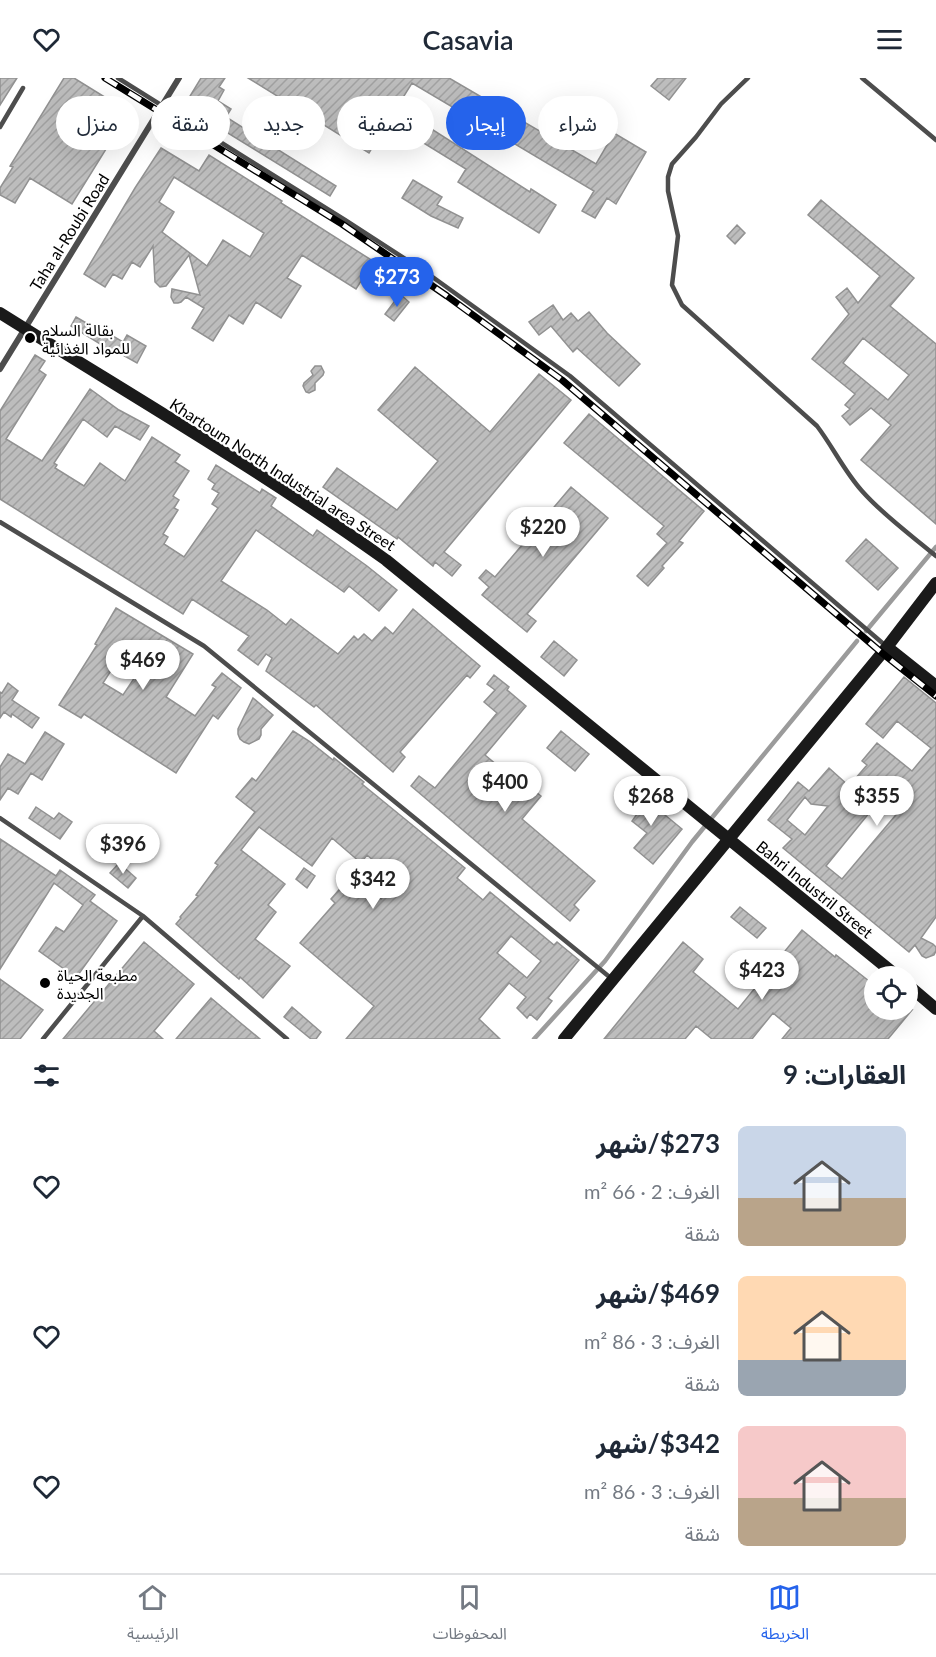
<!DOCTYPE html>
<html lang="ar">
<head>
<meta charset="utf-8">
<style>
  :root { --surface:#fff; --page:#f6f6f7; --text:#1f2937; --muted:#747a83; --line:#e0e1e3; --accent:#2563eb }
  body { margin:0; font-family:Lato,"Noto Sans Arabic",sans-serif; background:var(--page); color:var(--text); direction:rtl; height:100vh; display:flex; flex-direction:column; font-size:22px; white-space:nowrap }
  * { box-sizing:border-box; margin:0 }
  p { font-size:20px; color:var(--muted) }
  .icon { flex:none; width:33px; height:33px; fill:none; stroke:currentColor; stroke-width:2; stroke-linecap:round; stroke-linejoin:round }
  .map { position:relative; height:961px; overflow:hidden; direction:ltr }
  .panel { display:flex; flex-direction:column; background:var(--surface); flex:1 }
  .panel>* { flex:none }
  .guide { position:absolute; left:18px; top:18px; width:600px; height:54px; direction:rtl; display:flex; gap:12px }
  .fabs { position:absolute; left:864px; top:888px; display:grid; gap:12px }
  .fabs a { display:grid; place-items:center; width:54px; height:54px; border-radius:50%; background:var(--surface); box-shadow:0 6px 24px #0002; font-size:30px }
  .price { position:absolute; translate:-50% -51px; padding:0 14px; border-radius:21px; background:#fff; color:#222; font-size:20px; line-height:39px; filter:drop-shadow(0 2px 3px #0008) }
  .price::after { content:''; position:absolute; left:50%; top:36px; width:18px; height:14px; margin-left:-9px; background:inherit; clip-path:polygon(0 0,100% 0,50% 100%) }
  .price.active { background:var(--accent); color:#fff }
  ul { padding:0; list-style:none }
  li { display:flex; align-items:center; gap:18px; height:150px; padding:0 30px }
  li span { display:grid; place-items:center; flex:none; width:168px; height:120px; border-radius:9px; color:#555 }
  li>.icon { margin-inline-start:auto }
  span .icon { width:72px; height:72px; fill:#fffc; stroke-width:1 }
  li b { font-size:26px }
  h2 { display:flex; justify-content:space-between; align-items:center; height:72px; padding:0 30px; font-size:26px }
  .tag { padding:0 21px; border-radius:27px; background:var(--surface); box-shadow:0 6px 24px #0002; font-size:21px; line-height:54px }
  .tag.active { background:var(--accent); color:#fff }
  header { display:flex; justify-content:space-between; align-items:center; height:78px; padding:0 30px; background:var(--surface); font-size:27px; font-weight:600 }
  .menu { display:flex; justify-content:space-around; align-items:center; height:84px; border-top:2px solid var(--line); background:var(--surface); font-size:16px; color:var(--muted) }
  .menu a { display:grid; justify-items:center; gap:3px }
  .menu .active { color:var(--accent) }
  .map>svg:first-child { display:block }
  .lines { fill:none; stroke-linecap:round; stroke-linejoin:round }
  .stream { stroke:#9b9b9b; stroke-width:4.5 }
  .building { fill:url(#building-hatch); stroke:#919191; stroke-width:1.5; fill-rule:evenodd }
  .lane { stroke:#4d4d4d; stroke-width:4.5 }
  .street { stroke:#4d4d4d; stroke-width:6 }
  .secondary { stroke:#1a1a1a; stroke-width:12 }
  .rail-casing { stroke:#000; stroke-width:7 }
  .rail { stroke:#fff; stroke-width:4.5; stroke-dasharray:14; stroke-linecap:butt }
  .poi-dot { fill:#000; stroke:#fff; stroke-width:2 }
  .labels { text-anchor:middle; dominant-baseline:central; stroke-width:4.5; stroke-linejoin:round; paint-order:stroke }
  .street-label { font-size:16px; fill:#000; stroke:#fff }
  .poi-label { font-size:16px; fill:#000; stroke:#fff; text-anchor:start }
</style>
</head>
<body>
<header><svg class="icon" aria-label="menu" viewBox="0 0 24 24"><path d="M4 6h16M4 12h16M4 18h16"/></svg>Casavia<svg class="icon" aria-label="heart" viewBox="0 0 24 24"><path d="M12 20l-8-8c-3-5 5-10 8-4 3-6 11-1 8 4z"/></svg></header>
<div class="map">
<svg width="936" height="961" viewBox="0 0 936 961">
  <defs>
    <pattern id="building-hatch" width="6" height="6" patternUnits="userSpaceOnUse" patternTransform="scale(1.5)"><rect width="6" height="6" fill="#bdbdbd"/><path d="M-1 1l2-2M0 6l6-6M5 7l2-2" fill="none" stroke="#a1a1a1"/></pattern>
  </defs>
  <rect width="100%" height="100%" fill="#fff"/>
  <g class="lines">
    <path class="stream" d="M866 553 936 469
      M534 961 605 883 692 764 857 563"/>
  </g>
  <path class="building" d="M0 0H17L0 27Z
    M64 0H74L129 34 72 126 30 100 15 125 0 117V110L13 89 10 88Z
    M201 0H225L219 9 224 12 218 23 231 31 226 39 336 108 330 118 184 28Z
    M248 0H449L596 86 614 55 646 74 616 126 607 120 595 140 582 133 594 113 412 5 397 29 530 114 531 111 556 127 539 155 458 104 466 91 388 43 369 75Z
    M658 0H686L669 22 651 8Z
    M161 70 199 93 209 77 282 123 281 125 373 183 370 188 381 194 383 198 382 208 372 210 361 203 356 211 302 177 287 200 301 208 281 240 256 224 243 246 229 237 213 263 192 250 204 230 186 219 181 224 178 225H174L171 219 172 211 200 217 189 177 166 208 160 209 155 204 153 168 140 189 132 184 122 201 113 196 105 209 84 196 135 110ZM174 99 264 155 250 179 223 162 207 188 162 154 174 134 159 124Z
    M413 102 442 119 437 127 463 140 458 150 431 138 402 120Z
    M821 122 914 200 890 228 936 266V446L861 382 891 347 871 330 850 347 842 338 850 331 845 327 855 316 812 281 849 236 836 219 847 210 858 225 880 198 808 137ZM863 260 909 297 888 322 843 285Z
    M737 147 745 155 735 166 727 158Z
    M400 216 409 224 394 243 385 236Z
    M553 227 563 242 571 235 578 243 589 234 607 255 640 286 619 308 577 270 573 274 551 248 539 257 529 244Z
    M76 239 105 256 106 254 123 264 127 257 146 268 137 285 114 272 113 274 71 248Z
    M35 277 45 283 39 292 46 297 6 361 42 383 90 311 119 332 149 348 140 362 115 348 107 359 83 341 54 385 57 387 55 390 84 408 100 385 125 403 152 359 180 377 175 384 189 393 173 418 179 422 174 430 178 432 163 456 168 459 164 466 184 479 218 430 212 426 219 415 212 411 215 406 208 401 216 387 260 415 262 411 276 420 271 428 313 458 317 452 367 488 397 512 379 533 349 508 344 514 256 452 221 503 267 532 286 547 291 541 338 576 354 558 358 562 364 556 372 563 385 549 393 556 413 531 480 588 470 600 467 597 400 674 405 679 393 694 316 627 314 629 266 593 272 580 266 576 258 587 238 572 249 558 192 521 183 536 0 421V333Z
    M315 288H321L324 294 323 297 315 305V312L309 315 306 314 303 308 304 305 313 297 311 293Z
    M415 289 490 354 539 296 571 322 444 474 461 487 452 498 435 484 433 488 398 459 397 461 323 409 337 390 397 432 438 383 378 332Z
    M589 336 704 433 679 463 683 465 662 488 664 490 648 508 637 498 667 465 657 456 664 448 564 365Z
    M571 409 608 440 527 536 536 543 527 554 482 517 489 509 479 500 486 492 495 499Z
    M866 461 898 490 878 512 846 483Z
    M116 530 193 576 166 619 195 638 216 609 212 607 222 595 241 610 218 641 213 637 176 695 84 636 81 640 59 627 97 567 95 566ZM119 580 139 593 123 617 103 605Z
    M554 563 577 582 564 598 541 579Z
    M494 597 509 609 507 612 526 628 485 677 516 703 518 700 541 718 522 741 595 803 574 827 579 832 570 843 411 708 419 698 435 710 497 635 484 624 495 612 487 606Z
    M904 599 936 625V839L921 860 933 866 936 869V873L934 877 926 880 922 878 915 867 909 874 783 770 792 761 768 742 798 704 809 713 829 690 849 708 867 687 862 683 877 665 912 693 931 670 897 643 883 660 866 646ZM883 718 900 732 842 801 826 788ZM805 719 811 726 828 728 805 757 787 742Z
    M8 605 18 613 12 622 39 640 32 650 12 636 11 639 4 634 0 640V614L2 615Z
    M253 620 273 637 261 651V657L259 661 249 666 244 664 240 661 238 656V651Z
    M293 653 309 663 333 682 334 680 364 704 362 706 465 790 457 800 483 822 490 814 554 867 557 864 579 882 548 920 552 923 537 942 530 936 527 940 517 930 526 919 509 905 479 941 500 961H346L374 928 300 865 335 825 331 821 352 797 381 821 396 802 367 777 361 785 332 760 312 788 259 749 241 772 285 806 268 827 276 834 255 861 290 888 263 920 240 899 239 901 221 886 176 846 181 840 180 839 198 818 196 817 218 787 215 785 255 734 236 719 252 700 256 703ZM511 858 541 883 527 900 497 875Z
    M561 653 589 676 575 693 547 670Z
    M45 654 64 666 42 702 31 695 18 716 8 710 0 722V689L8 676 25 686Z
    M630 711 646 725 648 723 682 751 653 786 634 770 647 755 632 743 637 736 621 721Z
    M36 729 54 741 59 735 72 744 60 761 29 740Z
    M0 761 56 798 60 792 95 817 90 823 117 843 73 904 62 895 64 891 39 873 56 849 64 854 83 827 54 805 0 891Z
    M119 785 136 800 128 810 110 795Z
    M304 790 315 798 307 810 296 801Z
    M740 829 766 850 757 860 731 839Z
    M802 852 835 879 836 877 874 907V932H912L888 961H782L791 950 773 935 752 961H712L696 948 685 961H604L683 864 703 881 693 894 738 931Z
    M144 864 194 906 154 953 163 961H63Z
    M0 901 43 932 20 961H0Z
    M211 920 237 942 260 961H176Z
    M292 929 321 954 316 961H311L284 939Z"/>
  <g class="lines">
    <path class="lane" d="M118 0 345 142 427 195 570 298 886 568
      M748 0 721 26 696 59 672 86 668 99V113L678 158 672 207 682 227 817 348C833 369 844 393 862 413 883 437 911 457 936 478
      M862 0 936 62
      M0 49 23 10
      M0 444 204 568 612 901
      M0 740 143 838 287 961
      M43 961 143 838"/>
    <path class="street" d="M0 291 179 0"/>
    <path class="secondary" d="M0 235C129 316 262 393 386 482L897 898
      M887 569 936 608
      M908 907 936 931
      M564 961 887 569 936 505"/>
    <defs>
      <path id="rail" d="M105 0 342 146 447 218 562 302 882 575 936 618"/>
    </defs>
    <use href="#rail" class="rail-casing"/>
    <use href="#rail" class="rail"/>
  </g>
  <g class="poi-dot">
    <circle cx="30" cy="260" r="6"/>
    <circle cx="45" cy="905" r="6"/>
  </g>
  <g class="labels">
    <g class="street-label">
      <text transform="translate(69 154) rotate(-58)">Taha al-Roubi Road</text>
      <text transform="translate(283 396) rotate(33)">Khartoum North Industrial area Street</text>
      <text transform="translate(815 811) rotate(39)">Bahri Industril Street</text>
    </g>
    <g class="poi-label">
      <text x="42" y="251">بقالة السلام<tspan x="42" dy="18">للمواد الغذائية</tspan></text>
      <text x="57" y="896">مطبعة الحياة<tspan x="57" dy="18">الجديدة</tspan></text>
    </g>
  </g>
</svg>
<div class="fabs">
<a><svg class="icon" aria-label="locate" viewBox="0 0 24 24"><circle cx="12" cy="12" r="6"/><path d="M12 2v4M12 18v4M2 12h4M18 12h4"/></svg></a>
</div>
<b class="price active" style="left:397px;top:230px">$273</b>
<b class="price" style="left:543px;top:480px">$220</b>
<b class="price" style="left:143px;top:613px">$469</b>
<b class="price" style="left:505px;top:735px">$400</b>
<b class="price" style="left:651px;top:749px">$268</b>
<b class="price" style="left:877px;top:749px">$355</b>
<b class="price" style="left:123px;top:797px">$396</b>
<b class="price" style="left:373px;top:832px">$342</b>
<b class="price" style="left:762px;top:923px">$423</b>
<div class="guide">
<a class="tag">شراء</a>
<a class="tag active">إيجار</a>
<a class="tag">تصفية</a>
<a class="tag">جديد</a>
<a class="tag">شقة</a>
<a class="tag">منزل</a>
</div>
</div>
<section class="panel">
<h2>العقارات: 9<svg class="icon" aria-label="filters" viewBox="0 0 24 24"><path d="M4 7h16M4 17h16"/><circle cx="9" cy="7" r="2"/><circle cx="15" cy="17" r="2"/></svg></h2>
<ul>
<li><span style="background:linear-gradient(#c9d6e8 60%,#b9a48a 0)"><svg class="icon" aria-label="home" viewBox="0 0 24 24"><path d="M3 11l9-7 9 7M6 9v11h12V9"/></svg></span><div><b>$273/شهر</b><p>الغرف: 2 · 66 m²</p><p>شقة</p></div><svg class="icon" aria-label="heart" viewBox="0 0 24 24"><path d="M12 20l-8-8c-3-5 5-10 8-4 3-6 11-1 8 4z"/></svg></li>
<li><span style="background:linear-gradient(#ffd9b3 70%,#9aa5b1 0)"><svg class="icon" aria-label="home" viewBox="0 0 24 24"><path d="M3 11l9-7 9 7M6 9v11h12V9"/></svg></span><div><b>$469/شهر</b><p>الغرف: 3 · 86 m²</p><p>شقة</p></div><svg class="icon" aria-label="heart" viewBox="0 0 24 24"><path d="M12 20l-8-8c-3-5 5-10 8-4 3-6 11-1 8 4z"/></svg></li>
<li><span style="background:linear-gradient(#f6c9c9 60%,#b9a48a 0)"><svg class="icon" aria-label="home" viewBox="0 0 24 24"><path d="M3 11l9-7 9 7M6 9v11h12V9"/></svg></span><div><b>$342/شهر</b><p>الغرف: 3 · 86 m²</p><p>شقة</p></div><svg class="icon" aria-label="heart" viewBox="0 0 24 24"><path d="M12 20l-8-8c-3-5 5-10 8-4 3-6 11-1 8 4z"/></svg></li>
</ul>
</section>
<nav class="menu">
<a class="active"><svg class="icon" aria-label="map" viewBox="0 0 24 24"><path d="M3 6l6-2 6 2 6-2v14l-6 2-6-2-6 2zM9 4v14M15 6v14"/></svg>الخريطة</a>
<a><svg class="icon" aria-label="saved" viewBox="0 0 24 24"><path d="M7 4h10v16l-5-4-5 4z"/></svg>المحفوظات</a>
<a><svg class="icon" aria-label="home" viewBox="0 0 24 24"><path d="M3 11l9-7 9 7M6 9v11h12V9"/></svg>الرئيسية</a>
</nav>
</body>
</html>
